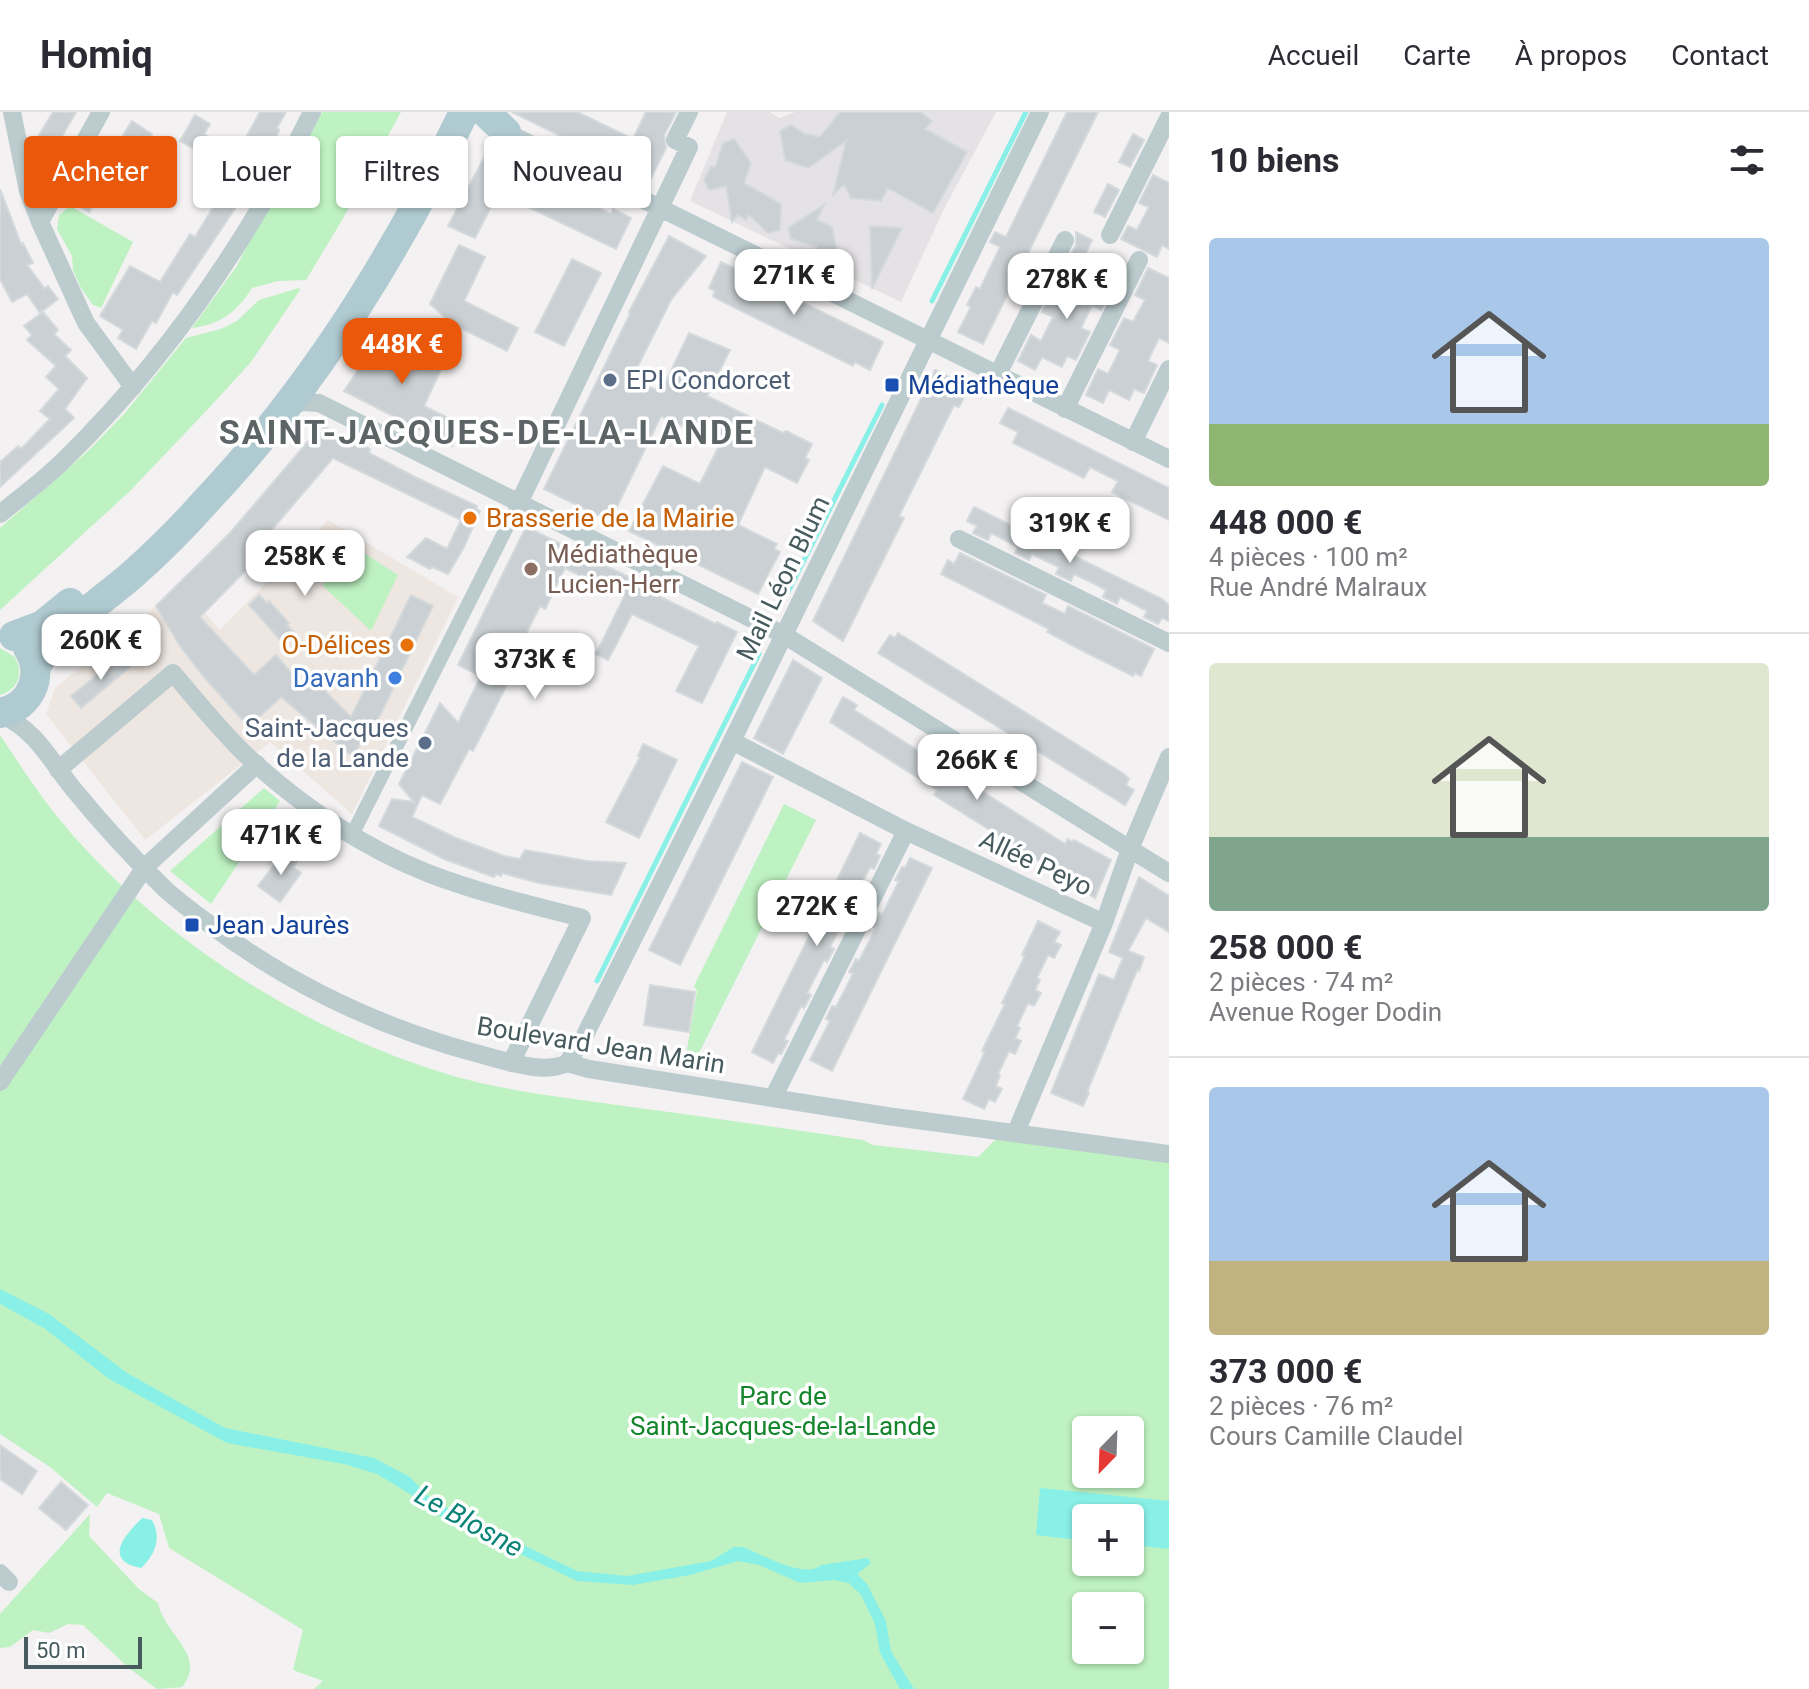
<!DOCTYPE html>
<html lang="fr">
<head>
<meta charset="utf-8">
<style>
  :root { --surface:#fff; --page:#f7f7f7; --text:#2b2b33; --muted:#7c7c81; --line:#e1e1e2; --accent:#ea580c }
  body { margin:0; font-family:Roboto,sans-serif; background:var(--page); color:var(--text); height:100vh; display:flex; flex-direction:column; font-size:30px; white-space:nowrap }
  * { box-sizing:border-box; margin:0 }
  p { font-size:26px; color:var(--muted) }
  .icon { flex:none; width:44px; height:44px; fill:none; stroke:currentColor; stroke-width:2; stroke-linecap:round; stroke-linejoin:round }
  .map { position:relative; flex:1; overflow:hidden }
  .side { display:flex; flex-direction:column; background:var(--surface); width:640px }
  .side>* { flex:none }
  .top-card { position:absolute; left:24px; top:24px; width:760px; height:72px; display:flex; gap:16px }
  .needle { width:52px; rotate:203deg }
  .fabs { position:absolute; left:1072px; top:1304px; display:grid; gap:16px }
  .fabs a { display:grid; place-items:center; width:72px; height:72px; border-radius:8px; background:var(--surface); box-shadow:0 2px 6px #0004; font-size:40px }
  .scale { position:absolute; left:24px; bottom:20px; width:118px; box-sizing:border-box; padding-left:8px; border:4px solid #475b5f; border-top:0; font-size:22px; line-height:28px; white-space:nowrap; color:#475b5f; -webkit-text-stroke:6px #fff; paint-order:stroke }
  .price { position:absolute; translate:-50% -68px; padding:0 18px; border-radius:16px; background:#fff; color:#222; font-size:26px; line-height:52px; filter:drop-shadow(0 2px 4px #0008) }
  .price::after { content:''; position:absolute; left:50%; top:48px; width:24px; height:18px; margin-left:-12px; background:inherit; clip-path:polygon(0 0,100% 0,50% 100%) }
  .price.on { background:var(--accent); color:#fff }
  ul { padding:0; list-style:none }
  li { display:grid; align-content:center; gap:16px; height:424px; padding:0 40px }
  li+li { border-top:2px solid var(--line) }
  li span { display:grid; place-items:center; height:248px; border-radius:8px; color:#555 }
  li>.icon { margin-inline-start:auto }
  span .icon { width:144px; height:144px; fill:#fffc; stroke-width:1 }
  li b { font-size:34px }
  h2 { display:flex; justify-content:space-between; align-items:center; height:96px; padding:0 40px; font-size:34px }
  .tag { padding:0 28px; border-radius:8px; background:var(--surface); box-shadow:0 2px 6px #0004; font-size:28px; line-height:72px }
  .tag.on { background:var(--accent); color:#fff }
  header { display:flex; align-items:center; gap:48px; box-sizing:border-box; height:112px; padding:0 40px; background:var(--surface); border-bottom:2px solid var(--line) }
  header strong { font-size:38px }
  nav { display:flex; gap:44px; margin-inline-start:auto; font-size:28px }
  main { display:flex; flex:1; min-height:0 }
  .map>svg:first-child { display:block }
  .commercial { fill:#eee6e0 }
  .education { fill:#e4e2e4 }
  .green { fill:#bef2c2; fill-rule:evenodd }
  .water { fill:#89f0e7 }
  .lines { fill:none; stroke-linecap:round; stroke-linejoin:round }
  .stream { stroke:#89f0e7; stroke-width:5 }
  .building { fill:#cad0d3; stroke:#d4d9dc; stroke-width:2 }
  .pedestrian { stroke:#bbcbce; stroke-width:14 }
  .minor { stroke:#bbcbce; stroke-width:18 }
  .primary { stroke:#afcad0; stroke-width:30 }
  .service-dot { fill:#5c6f8a; stroke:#fff; stroke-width:3 }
  .transit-dot { fill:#1a4fb4; stroke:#fff; stroke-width:3 }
  .food-dot { fill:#e8710a; stroke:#fff; stroke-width:3 }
  .education-dot { fill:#8d6e63; stroke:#fff; stroke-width:3 }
  .shop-dot { fill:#3f7fe0; stroke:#fff; stroke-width:3 }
  .labels { text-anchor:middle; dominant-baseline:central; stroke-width:7; stroke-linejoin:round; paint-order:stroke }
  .service-label { font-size:26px; fill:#4e5e75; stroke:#fff; text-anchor:start }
  .transit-label { font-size:26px; fill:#164399; stroke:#fff; text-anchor:start }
  .food-label { font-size:26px; fill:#c56008; stroke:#fff; text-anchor:start }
  .education-label { font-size:26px; fill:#785e54; stroke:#fff; text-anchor:start }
  .street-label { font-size:26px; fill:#475b5f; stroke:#fff }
  .shop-label { font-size:26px; fill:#366cbe; stroke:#fff; text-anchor:end }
  .park-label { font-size:26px; fill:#13852a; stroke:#fff }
  .water-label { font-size:28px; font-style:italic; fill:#098378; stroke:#fff }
  .district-label { font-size:34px; font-weight:bold; letter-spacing:2px; fill:#5d6466; stroke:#fff }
</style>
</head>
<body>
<header>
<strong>Homiq</strong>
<nav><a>Accueil</a><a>Carte</a><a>À propos</a><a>Contact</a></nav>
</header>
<main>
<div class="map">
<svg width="1169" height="1577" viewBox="0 0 1169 1577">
  <rect width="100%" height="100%" fill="#f3f1f1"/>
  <path class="commercial" d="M328 408 458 485 352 702 270 630 145 728 46 602 55 576 148 501 178 472 220 518Z"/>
  <path class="education" d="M727 0H769L780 6 795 0H996L945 95 901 190 690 89Z"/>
  <path class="green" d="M322 0H401L342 108 306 168 278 169 252 176C237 200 221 212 192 216L237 154 258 111 304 35Z
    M70 94 133 130 101 196 93 193 81 176 73 158 72 144 57 117 59 103Z
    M299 176 300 178 251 250 209 296 129 380 0 498V416L88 339 125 301 186 226 221 217 237 209 259 188Z
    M344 428 398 463 371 519 323 474Z
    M0 536 15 545C24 562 18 578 0 583Z
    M0 623C17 648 33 674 52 698 149 821 300 918 450 963 504 979 562 985 617 993 699 1004 781 1016 863 1028L873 1033 978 1045 1004 1019 1169 1042V1577H314L323 1569 293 1558 303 1518 169 1436 159 1402 107 1381 97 1395 50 1355 0 1322ZM1086 1318H1130V1362H1086ZM1086 1406H1130V1450H1086ZM1086 1494H1130V1538H1086Z
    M264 676 280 689 211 792 170 759Z
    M784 692 816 708 693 953 685 949 697 879 694 874Z
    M90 1402 89 1424 139 1477 158 1491C164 1522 208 1544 182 1575L157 1577 130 1557 83 1513 68 1512 49 1521 33 1518 10 1535 0 1536V1502Z"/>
  <path class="water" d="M0 1177 49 1202 127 1261 225 1316 374 1346 410 1365 433 1389 577 1459 627 1464 711 1449 734 1435H743C761 1442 806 1468 821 1453L868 1446 871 1451 857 1462 867 1472 886 1509 891 1539 914 1577H900L880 1541 875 1512 861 1483 849 1471 834 1468 800 1471 759 1453 738 1449 690 1463 633 1473 577 1469 429 1399 410 1382 377 1362 344 1352 227 1331 109 1267 44 1216 0 1192Z
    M1040 1376 1169 1389V1437L1130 1433V1406H1086V1429L1036 1423Z
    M142 1406 152 1408C162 1426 155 1443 141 1456 102 1448 125 1423 142 1406Z"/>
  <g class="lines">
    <path class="stream" d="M932 189 1026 0
      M788 480 882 293
      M597 869 759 542"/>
  </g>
  <path class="building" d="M53 0H76L56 35 38 25Z
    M260 0H286L277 16 279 18 277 24 240 89 177 183 173 180 156 211 152 209 136 237 118 226 123 218 100 204 130 154 160 170 190 122 195 125 244 45 240 43 247 31 244 29Z
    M512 0H577L633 27 646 0H676L664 23 666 36 650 68Z
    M840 0H921L932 9 925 17 967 40 933 101 888 76 881 89 851 86 844 72 833 83 846 29 808 56 785 48 780 19 791 13 805 22 820 25Z
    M1067 0H1098L983 232 958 220 971 195 967 193 976 175 980 177 1000 135 990 130 995 120 1006 125Z
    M195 3 210 12 204 22 214 28 205 43 180 29Z
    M132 9 152 22 141 41 137 44 132 41 123 57 120 55 116 63 111 60 89 100 72 90 103 38 111 43Z
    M1133 22 1144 28 1130 55 1119 50Z
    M734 27 751 51 744 71 781 92 780 118 768 121 749 103 746 108 738 103 732 110 726 74 709 78 704 68 711 54 715 56 723 31Z
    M489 36 517 50 514 55 611 102 613 97 631 106 616 137 501 82 498 88 495 87 475 126 448 114Z
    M1153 63 1169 71V137L1162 133 1157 145 1121 127 1128 114 1137 118 1149 95 1139 91Z
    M1108 72 1119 78 1105 105 1094 100Z
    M0 77 21 132 23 131 33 151 27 153 45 177 48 174 58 187 40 201 27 182 12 190 0 167Z
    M824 93 817 108 832 115 838 144 827 150 814 142 817 135 791 127 788 116Z
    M870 114 902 116 872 177Z
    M1076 120 1092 128 1079 156 1067 150 1076 133Z
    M669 124 706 144 671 188 636 258 644 273 661 280 689 221 730 238 707 284 783 321 786 319 812 332 805 346 809 348 797 371 765 355 738 413 777 432 774 437 780 440 758 482 629 419 663 354 700 372 720 332 661 304 610 409 544 377 630 202 629 200Z
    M459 133 485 145 464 189 518 216 507 239 454 213 430 192Z
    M572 147 601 161 564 234 535 220Z
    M721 150 883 230 870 258 855 250 853 254 719 188 713 184 715 179 709 176Z
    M1148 156 1169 166V231L1159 226 1153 238 1148 249 1157 253 1144 281 1134 277 1129 288 1109 278 1103 291 1086 283 1098 257 1108 262 1120 238 1110 233 1124 206 1133 210 1145 188 1135 183Z
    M1075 160 1101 172 1104 165 1115 170 1101 198 1092 193 1081 216 1090 220 1076 248 1067 244 1062 255 1042 245 1035 258 1018 249 1031 223 1041 229 1053 205 1042 200 1056 172 1067 178Z
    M43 200 58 218 54 222 71 238 65 244 87 266 65 297 74 306 0 375V350L18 334 21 337 50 307 40 299 59 277 46 265 56 254 27 228 32 223 24 214Z
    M386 216 442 255 424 294 462 313 452 334 344 279Z
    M935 258 969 275 959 295 954 293 899 404 904 406 843 529 813 509Z
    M1008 296 1169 376V408L1112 380 1118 369 1090 355 1084 366 1013 331 1018 320 1000 311Z
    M324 315 370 337 369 341 415 365 477 394 476 397 480 399 464 435 448 462 432 455 430 457 407 445 426 426 447 437 461 408 333 346 257 435 260 438 251 447 254 450 200 505 254 563 276 543 304 576 313 567 351 605 411 483 433 494 369 626 364 624 353 645 281 585 258 606 256 603 246 612 204 565 180 534 156 494 230 421 311 326 317 329Z
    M974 395 1162 487 1169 493V509L1162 506 1158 512 1144 505 1147 499 1134 492 1120 485 1117 492 1103 485 1106 478 1093 471 1074 462 1071 469 1056 462 1059 455 1046 449 1032 442 1029 448 1015 441 1018 435 1005 428 991 421 988 428 973 421 977 414 967 409Z
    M526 415 635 468 634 471 644 477 716 512 717 510 737 520 702 591 676 579 699 534 632 502 608 548 596 542 624 485 565 456 545 497 540 494 507 560 512 563 473 639 469 637 440 692 422 683 412 705 456 726 504 744 520 747 525 738 587 749 626 751 611 783 539 771 502 761 501 764 496 762 494 765 444 747 379 714 392 687 414 690 399 672 440 591 458 611 481 564 458 553Z
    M960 441 1046 483 1042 491 1065 502 1068 494 1154 537 1141 564 1135 561 1133 564 1085 540 1047 520 1049 517 941 462 948 448 954 452Z
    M259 483 267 491 269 489 289 511 287 513 294 521 283 531 249 493Z
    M898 521 1124 662 1129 667 1126 673 1134 678 1125 693 878 541 890 523 895 526Z
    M122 543 131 554 81 596 71 584Z
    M793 548 822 566 783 642 754 626Z
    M843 585 857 593 854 598 1065 732 1068 727 1072 730 1074 728 1111 748 1095 786 1074 773 1079 766 1047 746 1044 752 934 683 937 678 830 610Z
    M643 632 677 648 639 726 606 710 640 645 638 644Z
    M742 650 773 665 680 853 649 838Z
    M860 721 881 732 876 742 880 744 874 757 870 755 853 788 857 790 851 803 847 802 830 835 834 837 827 850 824 848 807 881 811 883 804 896 801 894 784 928 788 929 781 942 778 941 773 951 752 940Z
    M285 739 298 748 293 755 301 761 280 790 258 774Z
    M910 746 932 756 832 959 810 948 830 909 826 907 832 894 836 895 853 862 849 860 856 847 859 849 876 816 872 814 879 801 882 803 899 769 895 768 902 755 905 756Z
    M1139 765 1169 784V820L1146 806 1128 839 1144 845 1139 859 1137 858 1087 980 1089 981 1083 994 1051 981 1099 862 1114 868 1123 846 1109 840Z
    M1038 809 1060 820 1054 830 1061 833 1054 846 1048 843 1037 866 1040 868 1035 878 1041 881 1034 894 1028 891 1017 914 1020 916 1015 926 1021 929 1015 942 1009 939 998 962 1000 963 996 974 1002 977 995 990 989 987 984 997 963 987 985 940 982 939 1005 892 1002 891 1025 844 1022 843Z
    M650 873 695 880 689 920 644 913Z
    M0 1333 37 1359 22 1382 0 1367Z
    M61 1370 88 1393 66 1418 39 1396Z"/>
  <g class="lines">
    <path class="pedestrian" d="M352 723 519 391"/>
    <path class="minor" d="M12 0 28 79 40 110 86 211 133 275
      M506 20 1169 347
      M40 110 101 0
      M1110 123 1169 5
      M997 264 1065 128
      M287 295 303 290 319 291 784 523 1169 761
      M1065 297 1139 148
      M1133 330 1169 257
      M519 391 689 35 675 28 689 0
      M0 402C22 384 45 367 65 347 167 247 249 127 312 0
      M959 427 1169 531
      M0 602C39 620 49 648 75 679 103 713 133 746 165 777 178 789 193 800 208 811 292 875 388 919 490 945 513 951 545 962 567 951L589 957 887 1004 1169 1042
      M732 629 906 719 1104 811
      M58 658 173 561C197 589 220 618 246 643 298 692 363 736 430 762 480 781 531 793 582 806L511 951
      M567 951 583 927 732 629 1040 0
      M0 970 145 755 257 652
      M773 986 906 719
      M1016 1020 1104 811 1130 737 1169 645
      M0 1461 9 1470"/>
    <path class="primary" d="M485 0 506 20
      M14 524 43 513 70 491
      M36 554C59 516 100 491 133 462 159 439 183 415 206 389 313 276 397 141 464 0
      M0 601C31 595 45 563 28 536"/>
  </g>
  <g class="service-dot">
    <circle cx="610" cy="268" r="8"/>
    <circle cx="425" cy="631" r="8"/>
  </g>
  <g class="transit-dot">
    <rect x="884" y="265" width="16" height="16" rx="4"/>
    <rect x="184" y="805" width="16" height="16" rx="4"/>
  </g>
  <g class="food-dot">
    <circle cx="470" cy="406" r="8"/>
    <circle cx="407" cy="533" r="8"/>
  </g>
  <circle class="education-dot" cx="531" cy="457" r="8"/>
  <circle class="shop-dot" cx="395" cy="566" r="8"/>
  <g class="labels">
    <g class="service-label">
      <text x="626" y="268">EPI Condorcet</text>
      <text x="409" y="616" text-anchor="end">Saint-Jacques<tspan x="409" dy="30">de la Lande</tspan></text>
    </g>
    <g class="transit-label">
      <text x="908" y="273">Médiathèque</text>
      <text x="208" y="813">Jean Jaurès</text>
    </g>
    <g class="food-label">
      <text x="486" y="406">Brasserie de la Mairie</text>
      <text x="391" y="533" text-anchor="end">O-Délices</text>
    </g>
    <g class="education-label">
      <text x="547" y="442">Médiathèque<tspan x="547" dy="30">Lucien-Herr</tspan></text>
    </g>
    <g class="street-label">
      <text transform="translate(783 466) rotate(-64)">Mail Léon Blum</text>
      <text transform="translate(1036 751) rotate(25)">Allée Peyo</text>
      <text transform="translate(601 933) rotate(9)">Boulevard Jean Marin</text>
    </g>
    <g class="shop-label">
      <text x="379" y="566">Davanh</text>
    </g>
    <g class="park-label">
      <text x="783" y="1284">Parc de<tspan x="783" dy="30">Saint-Jacques-de-la-Lande</tspan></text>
    </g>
    <g class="water-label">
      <text transform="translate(469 1409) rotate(29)">Le Blosne</text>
    </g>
    <g class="district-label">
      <text x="487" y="320">SAINT-JACQUES-DE-LA-LANDE</text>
    </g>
  </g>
</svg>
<div class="fabs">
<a><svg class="needle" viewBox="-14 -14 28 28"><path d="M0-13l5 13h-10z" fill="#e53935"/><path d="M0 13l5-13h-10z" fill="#7c7c81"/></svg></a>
<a>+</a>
<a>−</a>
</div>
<div class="scale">50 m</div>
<b class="price" style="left:794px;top:205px">271K €</b>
<b class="price" style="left:1067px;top:209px">278K €</b>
<b class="price on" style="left:402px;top:274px">448K €</b>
<b class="price" style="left:1070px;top:453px">319K €</b>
<b class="price" style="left:305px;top:486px">258K €</b>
<b class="price" style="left:101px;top:570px">260K €</b>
<b class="price" style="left:535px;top:589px">373K €</b>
<b class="price" style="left:977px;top:690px">266K €</b>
<b class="price" style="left:281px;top:765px">471K €</b>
<b class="price" style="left:817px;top:836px">272K €</b>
<div class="top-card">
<a class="tag on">Acheter</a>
<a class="tag">Louer</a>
<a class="tag">Filtres</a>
<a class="tag">Nouveau</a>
</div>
</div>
<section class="side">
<h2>10 biens<svg class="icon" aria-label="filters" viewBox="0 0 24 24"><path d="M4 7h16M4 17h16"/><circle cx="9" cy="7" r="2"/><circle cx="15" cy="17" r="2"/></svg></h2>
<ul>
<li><span style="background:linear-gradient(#a9c7e8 75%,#8fb573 0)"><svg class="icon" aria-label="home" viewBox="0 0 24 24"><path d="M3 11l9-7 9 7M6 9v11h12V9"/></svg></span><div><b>448 000 €</b><p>4 pièces · 100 m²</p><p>Rue André Malraux</p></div></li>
<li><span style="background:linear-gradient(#dfe7d0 70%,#7fa58c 0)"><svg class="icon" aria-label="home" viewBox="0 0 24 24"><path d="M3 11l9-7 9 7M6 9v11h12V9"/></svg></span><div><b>258 000 €</b><p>2 pièces · 74 m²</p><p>Avenue Roger Dodin</p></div></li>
<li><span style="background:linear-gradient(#a9c7e8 70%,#c2b280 0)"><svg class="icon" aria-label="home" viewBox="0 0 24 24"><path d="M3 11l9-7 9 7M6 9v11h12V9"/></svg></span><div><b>373 000 €</b><p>2 pièces · 76 m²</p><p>Cours Camille Claudel</p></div></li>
</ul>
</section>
</main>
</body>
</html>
